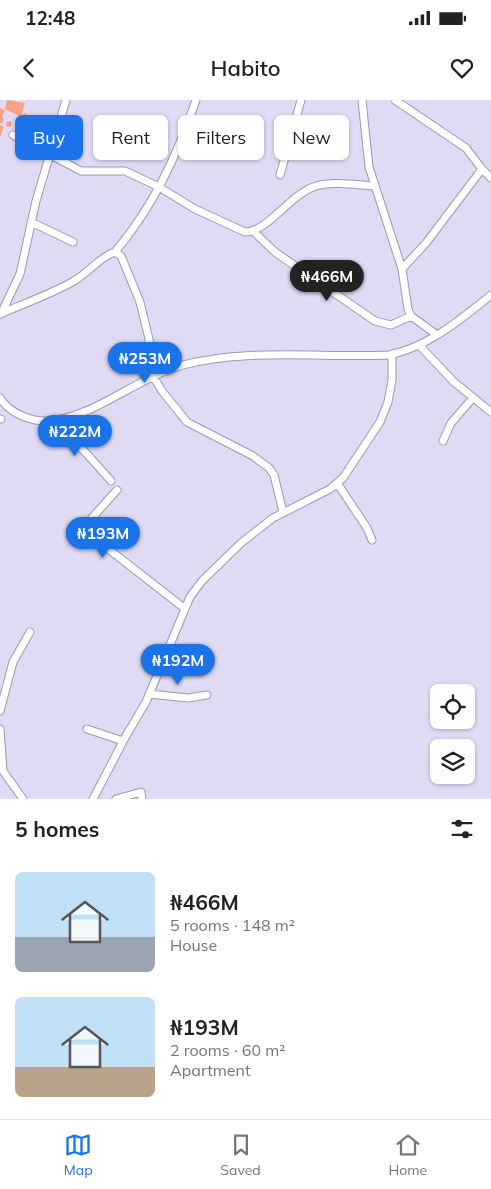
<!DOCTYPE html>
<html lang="en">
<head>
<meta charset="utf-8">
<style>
  :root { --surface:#fff; --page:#f6f6f6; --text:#222; --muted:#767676; --line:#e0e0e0; --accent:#1a73e8 }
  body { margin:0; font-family:Mulish,sans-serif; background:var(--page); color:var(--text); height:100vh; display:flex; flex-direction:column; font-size:19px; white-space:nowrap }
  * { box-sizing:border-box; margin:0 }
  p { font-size:16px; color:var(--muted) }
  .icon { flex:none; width:28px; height:28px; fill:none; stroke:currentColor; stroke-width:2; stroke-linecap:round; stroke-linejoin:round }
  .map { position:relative; height:699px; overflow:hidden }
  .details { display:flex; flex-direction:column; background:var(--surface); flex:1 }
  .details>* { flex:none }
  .banner { position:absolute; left:15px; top:15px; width:461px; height:45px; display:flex; gap:10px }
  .tools { position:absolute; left:430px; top:584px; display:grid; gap:10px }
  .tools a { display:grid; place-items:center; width:45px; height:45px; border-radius:8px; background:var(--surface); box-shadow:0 1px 4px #0004; font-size:25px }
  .price { position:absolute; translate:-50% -42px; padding:0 11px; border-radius:18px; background:var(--accent); color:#fff; font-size:16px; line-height:32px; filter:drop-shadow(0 1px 2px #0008) }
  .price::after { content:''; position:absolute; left:50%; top:30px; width:15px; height:11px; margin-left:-8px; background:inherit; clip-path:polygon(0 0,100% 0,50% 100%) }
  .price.current { background:#222; color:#fff }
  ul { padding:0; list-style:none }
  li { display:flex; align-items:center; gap:15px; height:125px; padding:0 15px }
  li span { display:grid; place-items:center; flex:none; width:140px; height:100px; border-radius:8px; color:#555 }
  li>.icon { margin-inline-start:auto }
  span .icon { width:60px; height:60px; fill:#fffc; stroke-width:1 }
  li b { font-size:21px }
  h2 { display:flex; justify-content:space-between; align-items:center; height:60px; padding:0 15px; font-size:21px }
  .chip { padding:0 18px; border-radius:8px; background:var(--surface); box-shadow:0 1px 4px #0004; font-size:18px; line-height:45px }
  .chip.current { background:var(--accent); color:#fff }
  .status { display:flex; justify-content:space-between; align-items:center; height:35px; padding:0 25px; background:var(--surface); direction:ltr }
  .status svg { height:14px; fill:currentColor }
  header { display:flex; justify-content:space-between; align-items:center; height:65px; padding:0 15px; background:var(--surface); font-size:22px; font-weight:600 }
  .dock { display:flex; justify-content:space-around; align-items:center; height:70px; border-top:1px solid var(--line); background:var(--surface); font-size:14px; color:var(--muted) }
  .dock a { display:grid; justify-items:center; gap:2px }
  .dock .current { color:var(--accent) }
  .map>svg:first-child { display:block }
  .building { fill:#f7a382 }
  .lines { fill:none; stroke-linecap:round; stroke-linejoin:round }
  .street-casing { stroke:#9e99b2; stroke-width:9 }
  .street { stroke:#fff; stroke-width:7 }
</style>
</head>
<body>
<div class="status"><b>12:48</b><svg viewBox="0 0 49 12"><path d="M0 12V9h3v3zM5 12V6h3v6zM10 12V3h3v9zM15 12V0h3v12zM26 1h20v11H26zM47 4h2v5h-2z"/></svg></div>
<header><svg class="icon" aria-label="back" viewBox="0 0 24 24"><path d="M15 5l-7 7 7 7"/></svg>Habito<svg class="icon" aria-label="heart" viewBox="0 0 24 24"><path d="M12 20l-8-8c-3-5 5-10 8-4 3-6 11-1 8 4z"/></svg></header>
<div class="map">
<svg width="491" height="699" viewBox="0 0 491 699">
  <rect width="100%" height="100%" fill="#e0daf5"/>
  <path class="building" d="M7 0 25 3 21 17 5 9Z
    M0 8 5 10 2 18 4 19 2 24 0 23Z
    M24 13 30 16 27 23 22 18Z
    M22 19 29 28 22 31 18 22Z
    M34 20 48 27 39 40 28 32Z
    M11 21 12 26 7 27 6 22Z
    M0 25 4 27 0 37Z"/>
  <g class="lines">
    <defs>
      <path id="street" d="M362 0 369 67 402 169 408 209 411 216 437 235
        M395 0 466 48 482 69 491 78
        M13 35 81 71H125L159 87 195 109 245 132C268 132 290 94 316 86 333 81 357 85 374 86
        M280 75 301 0
        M31 122 73 142
        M254 132 275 152 375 221 391 225 411 216
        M115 152C153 107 177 56 196 0
        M402 169 426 143 482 69
        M2 213C26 203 51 194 74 181 88 173 101 156 115 152L121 156 140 202 149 239 153 276 162 291 187 322 253 356 269 368 274 375 283 412
        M1 214 20 174 36 101 66 0
        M420 246 454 282 491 312
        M0 298C10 314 32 322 50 321 96 316 138 277 183 265 247 248 322 258 389 255 428 247 460 220 491 195
        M0 319H1
        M52 320 87 354 111 381
        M443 341 451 323 472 299
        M337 383 367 428 372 440
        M117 390 91 419 102 444 184 508
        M149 594 188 598 207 595
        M0 611 13 562 30 532
        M0 629 3 671 23 699
        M87 629 123 641
        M93 699 127 634 146 602 190 497 202 481 241 443 273 418 330 389 343 378 380 322 388 302 392 280V254
        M116 699 141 692 142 699"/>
    </defs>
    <use href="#street" class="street-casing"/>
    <use href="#street" class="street"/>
  </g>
</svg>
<div class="tools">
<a><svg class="icon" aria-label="locate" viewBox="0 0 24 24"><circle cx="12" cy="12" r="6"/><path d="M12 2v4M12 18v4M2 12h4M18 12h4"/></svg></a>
<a><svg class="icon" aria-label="layers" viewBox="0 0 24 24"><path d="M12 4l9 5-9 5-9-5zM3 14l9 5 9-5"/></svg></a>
</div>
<b class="price current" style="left:327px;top:202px">₦466M</b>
<b class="price" style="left:145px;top:284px">₦253M</b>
<b class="price" style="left:75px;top:357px">₦222M</b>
<b class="price" style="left:103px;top:459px">₦193M</b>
<b class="price" style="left:178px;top:586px">₦192M</b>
<div class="banner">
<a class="chip current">Buy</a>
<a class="chip">Rent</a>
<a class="chip">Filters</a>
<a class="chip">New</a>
</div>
</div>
<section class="details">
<h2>5 homes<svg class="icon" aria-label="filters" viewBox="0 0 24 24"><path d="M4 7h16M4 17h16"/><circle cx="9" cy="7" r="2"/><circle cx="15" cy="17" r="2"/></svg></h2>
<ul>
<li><span style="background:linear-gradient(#bfe0f5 65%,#9aa5b1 0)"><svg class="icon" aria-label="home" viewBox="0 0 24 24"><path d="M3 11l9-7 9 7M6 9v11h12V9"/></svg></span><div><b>₦466M</b><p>5 rooms · 148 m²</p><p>House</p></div></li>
<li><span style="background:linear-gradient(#bfe0f5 70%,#b9a48a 0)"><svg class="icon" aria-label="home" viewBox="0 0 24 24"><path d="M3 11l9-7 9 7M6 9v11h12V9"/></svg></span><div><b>₦193M</b><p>2 rooms · 60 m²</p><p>Apartment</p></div></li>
</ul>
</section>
<nav class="dock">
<a class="current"><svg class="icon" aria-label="map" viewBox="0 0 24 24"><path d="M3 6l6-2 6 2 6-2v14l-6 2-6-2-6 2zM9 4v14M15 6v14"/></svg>Map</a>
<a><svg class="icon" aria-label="saved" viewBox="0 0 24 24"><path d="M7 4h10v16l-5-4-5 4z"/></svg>Saved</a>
<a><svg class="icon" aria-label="home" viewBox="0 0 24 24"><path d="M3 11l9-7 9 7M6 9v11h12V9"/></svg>Home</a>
</nav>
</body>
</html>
